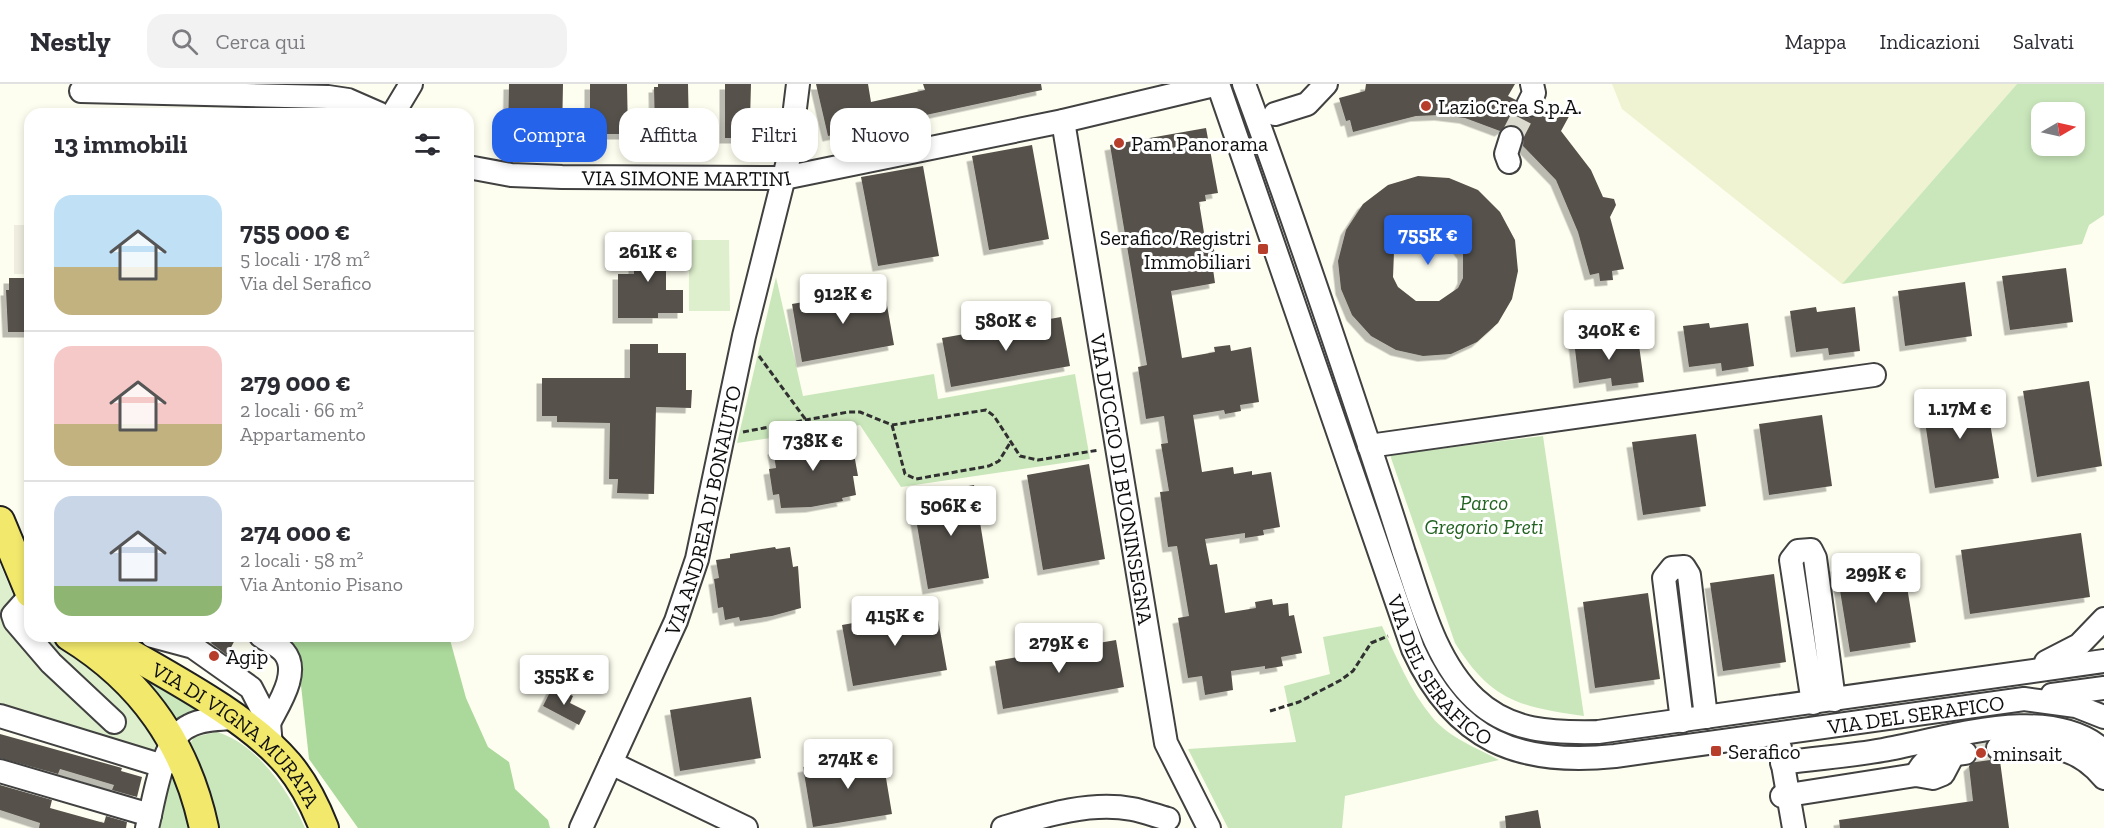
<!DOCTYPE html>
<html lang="it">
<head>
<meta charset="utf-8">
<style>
  :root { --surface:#fff; --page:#f2f2f3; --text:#2b2b33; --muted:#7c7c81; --line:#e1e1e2; --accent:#2563eb }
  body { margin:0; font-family:"Zilla Slab",serif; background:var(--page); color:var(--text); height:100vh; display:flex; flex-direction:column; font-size:22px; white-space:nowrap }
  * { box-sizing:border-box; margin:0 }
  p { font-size:20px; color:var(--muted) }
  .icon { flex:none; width:33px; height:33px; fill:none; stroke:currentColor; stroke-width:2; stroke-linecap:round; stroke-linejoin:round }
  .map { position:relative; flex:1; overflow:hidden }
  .drawer { position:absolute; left:24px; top:24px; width:450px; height:534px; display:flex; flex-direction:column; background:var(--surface); border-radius:18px; box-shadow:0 3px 9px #0003 }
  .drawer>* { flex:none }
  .guide { position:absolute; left:492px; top:24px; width:570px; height:54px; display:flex; gap:12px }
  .needle { width:39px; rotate:81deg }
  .tools { position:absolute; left:2031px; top:18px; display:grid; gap:12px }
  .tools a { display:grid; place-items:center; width:54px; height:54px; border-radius:12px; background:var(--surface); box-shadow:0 3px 9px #0003; font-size:30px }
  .price { position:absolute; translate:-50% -51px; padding:0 14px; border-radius:6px; background:#fff; color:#222; font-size:20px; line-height:39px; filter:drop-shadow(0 2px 3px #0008) }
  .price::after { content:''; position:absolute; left:50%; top:36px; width:18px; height:14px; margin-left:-9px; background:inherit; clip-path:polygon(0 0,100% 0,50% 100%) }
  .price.selected { background:var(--accent); color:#fff }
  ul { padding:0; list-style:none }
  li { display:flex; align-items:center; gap:18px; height:150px; padding:0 30px }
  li+li { border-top:2px solid var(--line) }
  li span { display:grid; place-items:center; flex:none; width:168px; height:120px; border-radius:18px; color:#555 }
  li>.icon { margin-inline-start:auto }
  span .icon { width:72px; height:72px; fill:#fffc; stroke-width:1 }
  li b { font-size:26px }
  h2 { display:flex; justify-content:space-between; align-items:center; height:72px; padding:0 30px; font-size:26px }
  .tag { padding:0 21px; border-radius:18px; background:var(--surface); box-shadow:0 3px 9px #0003; font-size:21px; line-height:54px }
  .tag.selected { background:var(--accent); color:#fff }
  header { display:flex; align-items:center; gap:36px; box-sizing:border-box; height:84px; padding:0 30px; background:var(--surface); border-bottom:2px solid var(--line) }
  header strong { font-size:28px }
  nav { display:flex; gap:33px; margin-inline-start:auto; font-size:21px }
  .search { width:420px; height:54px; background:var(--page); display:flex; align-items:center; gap:15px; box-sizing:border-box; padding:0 21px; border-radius:18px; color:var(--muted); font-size:22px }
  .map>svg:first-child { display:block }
  .farmland { fill:#f0f3d1 }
  .green { fill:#cae7bb; fill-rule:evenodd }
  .forest { fill:#abd89b }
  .pitch { fill:#ddefcc }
  .plaza { fill:#eeeddf }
  .building { fill:#56514b; fill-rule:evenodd; filter:url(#shadow) }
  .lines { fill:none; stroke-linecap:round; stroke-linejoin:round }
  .minor-tunnel { stroke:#dadace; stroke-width:22; stroke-dasharray:22 11; stroke-linecap:butt }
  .minor-casing { stroke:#414141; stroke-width:26 }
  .major-casing { stroke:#1f1f1f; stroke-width:32 }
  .path { stroke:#303030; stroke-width:3; stroke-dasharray:6 3; stroke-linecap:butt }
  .minor { stroke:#fff; stroke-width:22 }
  .major { stroke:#f2e96c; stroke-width:28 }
  .poi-dot { fill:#b83e2c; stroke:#fff; stroke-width:2 }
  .labels { text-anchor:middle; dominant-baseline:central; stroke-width:6; stroke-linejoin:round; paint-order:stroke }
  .poi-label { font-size:21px; fill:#0e0e0e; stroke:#fff; text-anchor:start }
  .street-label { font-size:21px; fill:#0e0e0e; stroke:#fff }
  .park-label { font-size:21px; font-style:italic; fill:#236321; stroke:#fff }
</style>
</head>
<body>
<header>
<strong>Nestly</strong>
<div class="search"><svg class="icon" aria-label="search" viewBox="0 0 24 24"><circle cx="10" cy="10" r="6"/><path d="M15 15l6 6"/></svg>Cerca qui</div>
<nav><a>Mappa</a><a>Indicazioni</a><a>Salvati</a></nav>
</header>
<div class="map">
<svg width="2104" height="744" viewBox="0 0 2104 744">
  <defs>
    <filter id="shadow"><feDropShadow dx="-5.5" dy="5.5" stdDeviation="0" flood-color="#0004"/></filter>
  </defs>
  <rect width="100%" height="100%" fill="#fefef0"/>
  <path class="farmland" d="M1612 0H2017L1842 200 1622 25Z"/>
  <path class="green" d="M2017 0H2104V131L2089 141 2082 160 1842 200ZM2042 28H2074V62H2042Z
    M776 193 803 312 934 290 938 315 1075 290 1090 375 901 403 860 341 737 359Z
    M1543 352 1584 632C1520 623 1491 617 1455 559L1390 371Z
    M1382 542C1396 572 1410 607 1432 633 1448 653 1477 664 1499 676L1345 712 1342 744H1228L1188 665 1296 658 1284 602 1330 590 1323 553Z
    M114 574 204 626 173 636Z
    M217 648C257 660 289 707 305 744H215L188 663 194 653Z
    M172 689 190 744H160Z"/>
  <path class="forest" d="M281 552H449L466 614 488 663 509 678 515 705 548 736 550 744H358L309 675 300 592Z"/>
  <path class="pitch" d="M689 156H729L730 227H689Z
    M0 480 14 513 30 535V552H47L80 578 126 615 158 654 154 671 0 624Z"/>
  <path class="plaza" d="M14 141H30V162L27 160V185L30 184V190H14Z"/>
  <path class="building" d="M509 0H563L562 51 508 50Z
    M590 0H627L628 50H604V46H590Z
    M658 0H688L689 48 655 49 654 3H658Z
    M725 0H751L750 36 757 37V54H725Z
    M816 0H868L871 18 925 6 923 0H1041L1042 6 828 52Z
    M1366 0H1515L1508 12 1516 16V28L1523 33 1529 34 1539 28 1552 37 1573 25 1561 47 1591 86 1603 113 1614 115 1616 121 1610 133 1624 185 1612 187 1613 196 1600 197 1599 189 1590 191 1578 148 1556 96 1523 62 1524 52 1520 44 1509 41 1500 47 1465 34 1440 31 1416 32 1353 48 1350 36 1346 37 1339 14 1365 7Z
    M1206 44 1218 109 1205 111 1206 117 1199 118 1206 161 1213 160 1216 177 1212 178 1215 199 1171 207 1182 274 1215 268 1214 263 1230 261 1231 267 1251 263 1259 318 1240 321 1241 327 1225 330 1224 326 1193 331 1202 388 1233 383 1234 390 1252 387V391L1271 388 1280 443 1263 446 1264 451 1245 454V449L1205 455 1210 481 1217 480 1225 529 1256 524 1255 518 1272 515 1273 521 1288 519 1289 532 1294 531 1302 569 1281 573 1283 582 1265 585V582L1231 587 1233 606 1205 611 1202 592 1188 594 1178 534 1189 532 1177 462 1168 463 1160 408 1169 407 1161 360 1168 359 1164 332 1146 335 1138 283 1147 281 1110 61Z
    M1032 61 1049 155 989 166 972 72Z
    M923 82 939 172 878 182 861 93Z
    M1418 92 1449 94 1478 106 1500 128 1515 156 1518 187 1512 215 1498 239 1477 258 1451 270 1423 272 1396 266 1371 252 1352 231 1341 205 1338 177 1346 146 1363 120 1388 101ZM1423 145H1436L1448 150 1463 170V194L1458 204 1439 217H1416L1398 203 1393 193 1394 168 1400 157 1410 149Z
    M634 153H666V206H683V229H658V234H618V190H634Z
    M2066 184 2073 238 2010 246 2002 192Z
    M9 194H30V248H8L6 206H9Z
    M1965 198 1972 252 1905 262 1898 207Z
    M884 204 894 261 802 278 792 220Z
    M1816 223 1817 228 1855 223 1860 267 1829 271 1828 264 1796 268 1790 227Z
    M1061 233 1070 282 951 303 942 254Z
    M1709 239 1710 244 1748 239 1754 282 1722 287 1721 279 1689 283 1683 242Z
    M1599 254 1600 259 1638 254 1644 298 1612 302 1611 294 1579 299 1574 257Z
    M630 260H658V269H686V306H692L691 324 656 323 654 410 617 409 618 395H609L610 339 557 338V332H542V294H630Z
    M2089 297 2102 382 2037 393 2023 307Z
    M1985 308 1999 394 1935 404 1922 318Z
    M1822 331 1832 402 1769 411 1759 340Z
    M1696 350 1706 422 1643 431 1632 358Z
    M831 351V355L846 352 849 371 854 370 858 392H853L856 411 842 414 843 417 811 423 781 424 779 410 773 411 769 385 776 384 773 365 786 363 785 357Z
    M1089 380 1105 475 1043 486 1027 391Z
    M974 401 989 494 928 505 912 412Z
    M2081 449 2090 513 1970 530 1961 466Z
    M775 463 776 465 790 463 793 483 798 482 801 524 772 532 740 537 739 533 725 536 723 523 718 524 714 495 719 494 716 476 730 474V470Z
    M1902 472 1916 558 1850 568 1836 482Z
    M1774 490 1786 578 1723 587 1710 499Z
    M1648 509 1660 595 1595 604 1583 518Z
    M936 524 947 586 853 602 842 541Z
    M216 552H237L227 571 211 559Z
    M1116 556 1124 603 1003 625 995 577Z
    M553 602 573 612 570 619 586 627 579 641 543 622Z
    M751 613 761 674 680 687 670 626Z
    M0 650 122 684 121 687 142 693 137 713 112 706 114 701 60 685 58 690 0 674Z
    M1985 659 1988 673 2000 677 2009 744H1840L1839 736 1973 717 1969 682 1978 674 1976 661Z
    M882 670 892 730 813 743 803 683Z
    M0 701 52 716 50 724 104 739 106 732 127 738 126 744H39L40 739 0 726Z
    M1538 726 1541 744H1506L1505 732Z"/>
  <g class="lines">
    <path class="minor-tunnel" d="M1511 54 1528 21
      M1967 668 1998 664"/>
    <defs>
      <g id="minor">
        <path id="s1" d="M1218 0 1413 565C1455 657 1519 682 1615 672L2024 615 2076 622 2104 633"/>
        <path d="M1244 0C1287 116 1327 234 1366 352 1379 391 1392 430 1404 469 1421 519 1435 577 1475 615 1510 648 1552 649 1598 648L2104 577"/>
        <path d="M81 7 328 13 348 16 380 30"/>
        <path d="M1528 21 1534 9 1532 0"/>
        <path d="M393 30 411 0"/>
        <path d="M1275 30 1307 20 1326 0"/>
        <path id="s2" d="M1063 37 1166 659 1209 744"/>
        <path d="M1509 78 1506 70 1511 54"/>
        <path id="s3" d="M468 83 511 91 562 93 784 94 1063 37 1218 0"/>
        <path d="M1369 362 1874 291"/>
        <path d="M30 512 13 531 15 537 51 579 114 638"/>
        <path d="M152 552 193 563 251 604 269 639 271 662"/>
        <path d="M261 552C268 557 279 562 284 568 301 588 278 621 269 639"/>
        <path d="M2046 578 2079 561 2104 535"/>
        <path d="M2052 611 2104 604"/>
        <path d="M1813 619 1791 476 1798 467 1811 466 1815 474 1834 616"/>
        <path d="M0 632 163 682"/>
        <path d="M1682 637 1664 494 1672 484 1684 483 1689 491 1706 633"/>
        <path d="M1780 664 1794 744"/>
        <path d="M1998 664C2039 658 2076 659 2104 694"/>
        <path d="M611 679 746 744"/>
        <path d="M1782 679C1816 674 1850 672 1883 666 1947 655 2049 618 2104 667"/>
        <path d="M0 687 150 731"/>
        <path d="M1916 691C1930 665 1941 673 1965 669"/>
        <path d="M1782 712 1916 691 1933 694 1943 690 1953 671"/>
        <path d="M147 744C154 717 162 654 189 642 202 635 220 635 235 634"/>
        <path id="s4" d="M581 744 676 537 697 475 744 252 789 73 798 0"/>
        <path d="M1003 744C1043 732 1089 717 1132 725 1144 727 1156 732 1168 735"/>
      </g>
      <g id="major">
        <path d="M0 437 30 509"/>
        <path d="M69 552C142 597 186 660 204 744"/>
        <path id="s5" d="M100 552C158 587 245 629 288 680 304 699 315 721 324 744"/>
      </g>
    </defs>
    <use href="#minor" class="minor-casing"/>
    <use href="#major" class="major-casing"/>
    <path class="path" d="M759 272 806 336
      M892 341 905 390 916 395 989 382 999 377 1010 359
      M743 348 848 328H860L892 341 986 326 994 332 1020 372 1038 376 1099 366
      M1270 627 1299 618 1341 596 1353 587 1371 559 1388 552"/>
    <use href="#minor" class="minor"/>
    <use href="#major" class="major"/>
  </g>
  <g class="poi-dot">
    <circle cx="1426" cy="22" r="6"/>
    <circle cx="1119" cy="59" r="6"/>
    <rect x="1257" y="159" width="12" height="12" rx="3"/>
    <circle cx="214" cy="572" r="6"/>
    <rect x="1710" y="661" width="12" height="12" rx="3"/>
    <circle cx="1981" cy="669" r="6"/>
  </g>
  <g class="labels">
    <g class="poi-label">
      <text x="1438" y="22">LazioCrea S.p.A.</text>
      <text x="1131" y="59">Pam Panorama</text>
      <text x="1251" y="153" text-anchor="end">Serafico/Registri<tspan x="1251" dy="24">Immobiliari</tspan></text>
      <text x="226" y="572">Agip</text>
      <text x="1728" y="667">Serafico</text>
      <text x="1993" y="669">minsait</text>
    </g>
    <g class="street-label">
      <text stroke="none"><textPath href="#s3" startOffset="219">VIA SIMONE MARTINI</textPath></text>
      <text stroke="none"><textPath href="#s2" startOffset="363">VIA DUCCIO DI BUONINSEGNA</textPath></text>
      <text stroke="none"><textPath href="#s4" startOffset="342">VIA ANDREA DI BONAIUTO</textPath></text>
      <text stroke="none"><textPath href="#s1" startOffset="630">VIA DEL SERAFICO</textPath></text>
      <text stroke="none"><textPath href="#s1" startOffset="1150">VIA DEL SERAFICO</textPath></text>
      <text stroke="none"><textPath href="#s5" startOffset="170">VIA DI VIGNA MURATA</textPath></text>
    </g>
    <g class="park-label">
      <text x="1484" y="418">Parco<tspan x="1484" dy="24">Gregorio Preti</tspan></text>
    </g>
  </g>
</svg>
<div class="tools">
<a><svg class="needle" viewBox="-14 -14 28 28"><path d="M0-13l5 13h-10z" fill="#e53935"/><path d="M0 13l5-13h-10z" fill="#7c7c81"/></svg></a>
</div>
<b class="price selected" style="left:1428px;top:182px">755K €</b>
<b class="price" style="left:648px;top:199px">261K €</b>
<b class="price" style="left:843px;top:241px">912K €</b>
<b class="price" style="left:1006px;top:268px">580K €</b>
<b class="price" style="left:1609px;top:277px">340K €</b>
<b class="price" style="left:1960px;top:356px">1.17M €</b>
<b class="price" style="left:813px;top:388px">738K €</b>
<b class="price" style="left:951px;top:453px">506K €</b>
<b class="price" style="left:1876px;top:520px">299K €</b>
<b class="price" style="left:895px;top:563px">415K €</b>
<b class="price" style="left:1059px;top:590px">279K €</b>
<b class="price" style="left:564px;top:622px">355K €</b>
<b class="price" style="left:848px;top:706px">274K €</b>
<div class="guide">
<a class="tag selected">Compra</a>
<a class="tag">Affitta</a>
<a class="tag">Filtri</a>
<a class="tag">Nuovo</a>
</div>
<section class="drawer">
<h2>13 immobili<svg class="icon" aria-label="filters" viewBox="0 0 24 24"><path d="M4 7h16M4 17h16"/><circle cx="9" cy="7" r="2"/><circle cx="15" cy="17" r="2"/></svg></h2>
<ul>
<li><span style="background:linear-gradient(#bfe0f5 60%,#c2b280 0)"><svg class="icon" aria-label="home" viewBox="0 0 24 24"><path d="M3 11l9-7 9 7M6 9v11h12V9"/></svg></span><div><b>755 000 €</b><p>5 locali · 178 m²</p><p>Via del Serafico</p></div></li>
<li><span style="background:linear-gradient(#f6c9c9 65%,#c2b280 0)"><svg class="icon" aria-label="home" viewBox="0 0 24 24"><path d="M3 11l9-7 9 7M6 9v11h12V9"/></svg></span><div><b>279 000 €</b><p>2 locali · 66 m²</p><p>Appartamento</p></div></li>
<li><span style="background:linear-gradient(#c9d6e8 75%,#8fb573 0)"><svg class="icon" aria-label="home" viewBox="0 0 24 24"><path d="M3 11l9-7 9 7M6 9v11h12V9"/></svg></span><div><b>274 000 €</b><p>2 locali · 58 m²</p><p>Via Antonio Pisano</p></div></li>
</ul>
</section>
</div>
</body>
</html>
